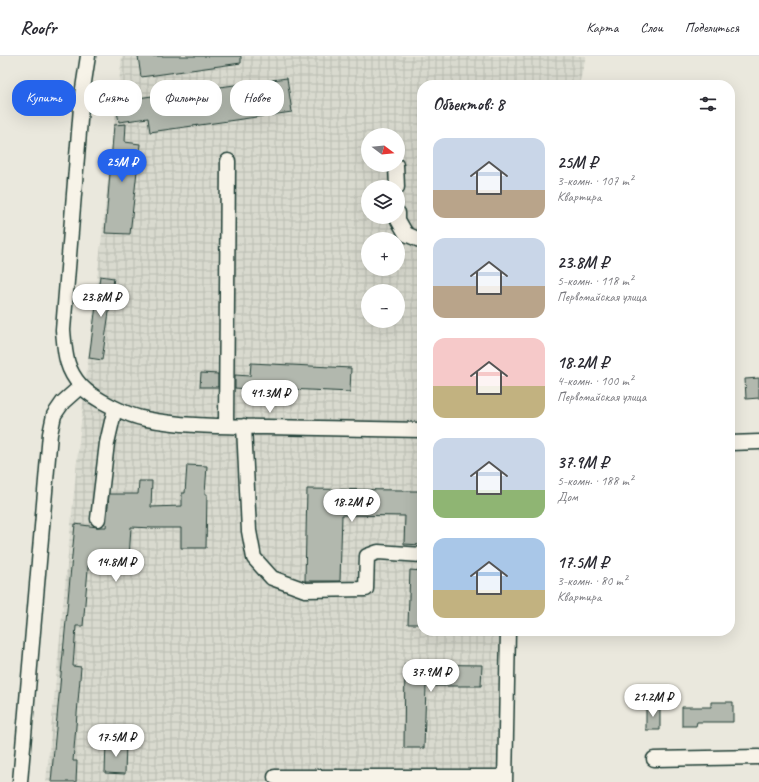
<!DOCTYPE html>
<html lang="ru">
<head>
<meta charset="utf-8">
<style>
  :root { --surface:#fff; --page:#f7f7f7; --text:#2b2b33; --muted:#7c7c81; --line:#e1e1e2; --accent:#2563eb }
  body { margin:0; font-family:Caveat,sans-serif; background:var(--page); color:var(--text); height:100vh; display:flex; flex-direction:column; font-size:15px; white-space:nowrap }
  * { box-sizing:border-box; margin:0 }
  p { font-size:13px; color:var(--muted) }
  .icon { flex:none; width:22px; height:22px; fill:none; stroke:currentColor; stroke-width:2; stroke-linecap:round; stroke-linejoin:round }
  .map { position:relative; flex:1; overflow:hidden }
  .drawer { position:absolute; left:417px; top:24px; width:318px; height:556px; display:flex; flex-direction:column; background:var(--surface); border-radius:16px; box-shadow:0 4px 16px #0002 }
  .drawer>* { flex:none }
  .hud { position:absolute; left:12px; top:24px; width:345px; height:36px; display:flex; gap:8px }
  .needle { width:26px; rotate:106deg }
  .fabs { position:absolute; left:361px; top:72px; display:grid; gap:8px }
  .fabs a { display:grid; place-items:center; width:44px; height:44px; border-radius:50%; background:var(--surface); box-shadow:0 4px 16px #0002; font-size:20px }
  .price { position:absolute; translate:-50% -34px; padding:0 9px; border-radius:14px; background:#fff; color:#222; font-size:13px; line-height:26px; filter:drop-shadow(0 1px 2px #0008) }
  .price::after { content:''; position:absolute; left:50%; top:24px; width:12px; height:9px; margin-left:-6px; background:inherit; clip-path:polygon(0 0,100% 0,50% 100%) }
  .price.current { background:var(--accent); color:#fff }
  ul { padding:0; list-style:none }
  li { display:flex; align-items:center; gap:12px; height:100px; padding:0 16px }
  li span { display:grid; place-items:center; flex:none; width:112px; height:80px; border-radius:12px; color:#555 }
  li>.icon { margin-inline-start:auto }
  span .icon { width:48px; height:48px; fill:#fffc; stroke-width:1 }
  li b { font-size:17px }
  h2 { display:flex; justify-content:space-between; align-items:center; height:48px; padding:0 16px; font-size:17px }
  .chip { padding:0 14px; border-radius:16px; background:var(--surface); box-shadow:0 4px 16px #0002; font-size:14px; line-height:36px }
  .chip.current { background:var(--accent); color:#fff }
  header { display:flex; align-items:center; gap:24px; box-sizing:border-box; height:56px; padding:0 20px; background:var(--surface); border-bottom:1px solid var(--line) }
  header strong { font-size:19px }
  nav { display:flex; gap:22px; margin-inline-start:auto; font-size:14px }
  .map>svg:first-child { display:block }
  .industrial { fill:url(#industrial-grid); fill-rule:evenodd }
  .building { fill:#b2b8ae; stroke:#1f3d34 }
  .lines { fill:none; stroke-linecap:round; stroke-linejoin:round }
  .minor-casing { stroke:#1f3d34; stroke-width:17 }
  .minor { stroke:#f7f3e8; stroke-width:14 }
</style>
</head>
<body>
<header>
<strong>Roofr</strong>
<nav><a>Карта</a><a>Слои</a><a>Поделиться</a></nav>
</header>
<div class="map">
<svg width="759" height="726" viewBox="0 0 759 726">
  <defs>
    <pattern id="industrial-grid" width="8" height="8" patternUnits="userSpaceOnUse"><rect width="8" height="8" fill="#d9dacf"/><path d="M0 4h8M4 0v8" fill="none" stroke="#babcb2"/></pattern>
  </defs>
  <rect width="100%" height="100%" fill="#eae8dd"/>
  <filter id="ink" filterUnits="userSpaceOnUse"><feTurbulence type="fractalNoise" baseFrequency=".025" numOctaves="2"/><feDisplacementMap in="SourceGraphic" scale="8" xChannelSelector="R" yChannelSelector="G"/><feConvolveMatrix kernelMatrix="1 2 1 2 8 2 1 2 1" color-interpolation-filters="sRGB"/></filter>
  <g filter="url(#ink)">
    <path class="industrial" d="M122 0H586L579 29H422V575H500L497 726H46L79 385ZM368 79H398V109H368ZM368 131H398V161H368ZM368 183H398V213H368ZM368 235H398V265H368Z"/>
    <path class="building" d="M138 0H241V7L141 21Z
      M287 22 292 56 150 76 148 62 119 66 115 45Z
      M126 68 125 86 140 88 130 178 105 177 114 69Z
      M100 220 114 222 102 304 89 302Z
      M251 307 351 312 350 336 248 331V333L235 332V319L250 320Z
      M201 317 218 318V331H200Z
      M759 322V342L746 343 745 323Z
      M187 409 207 410 205 438H207L206 492H181V472H152L131 471 129 503 89 502 83 570H76L73 610 81 611 73 705H77L76 726H51L75 468 97 471H106L109 438H138L139 425H152L151 451 182 450V437H185Z
      M307 433 403 434V435H422V489L404 488 405 460 342 459 340 525H305Z
      M410 514 422 515V568H408Z
      M405 608 482 609 481 630H426L424 692H404Z
      M711 646H733V666H697L696 670H682V651H711Z
      M646 650H660V674H646Z
      M106 686 126 687 125 718 105 717Z"/>
    <g class="lines">
      <defs>
        <path id="minor" d="M88 0 82 39 63 274C65 296 65 312 81 330 93 343 128 360 146 363 186 371 226 370 267 371 319 372 370 373 422 374
          M396 109 397 131
          M398 157V164L406 178 422 185
          M226 370 228 105
          M244 370 249 475 254 502 272 522 305 534 366 533 367 500 378 496 422 499
          M730 387 759 386
          M98 463 107 387 115 352
          M654 703 759 701
          M275 721H505
          M20 726 50 378 54 359 63 346 81 330
          M505 726 508 575"/>
      </defs>
      <use href="#minor" class="minor-casing"/>
      <use href="#minor" class="minor"/>
    </g>
  </g>
</svg>
<div class="fabs">
<a><svg class="needle" viewBox="-14 -14 28 28"><path d="M0-13l5 13h-10z" fill="#e53935"/><path d="M0 13l5-13h-10z" fill="#7c7c81"/></svg></a>
<a><svg class="icon" aria-label="layers" viewBox="0 0 24 24"><path d="M12 4l9 5-9 5-9-5zM3 14l9 5 9-5"/></svg></a>
<a>+</a>
<a>−</a>
</div>
<b class="price current" style="left:122px;top:127px">25M ₽</b>
<b class="price" style="left:101px;top:262px">23.8M ₽</b>
<b class="price" style="left:270px;top:358px">41.3M ₽</b>
<b class="price" style="left:352px;top:467px">18.2M ₽</b>
<b class="price" style="left:116px;top:527px">14.8M ₽</b>
<b class="price" style="left:431px;top:637px">37.9M ₽</b>
<b class="price" style="left:653px;top:662px">21.2M ₽</b>
<b class="price" style="left:116px;top:702px">17.5M ₽</b>
<div class="hud">
<a class="chip current">Купить</a>
<a class="chip">Снять</a>
<a class="chip">Фильтры</a>
<a class="chip">Новое</a>
</div>
<section class="drawer">
<h2>Объектов: 8<svg class="icon" aria-label="filters" viewBox="0 0 24 24"><path d="M4 7h16M4 17h16"/><circle cx="9" cy="7" r="2"/><circle cx="15" cy="17" r="2"/></svg></h2>
<ul>
<li><span style="background:linear-gradient(#c9d6e8 65%,#b9a48a 0)"><svg class="icon" aria-label="home" viewBox="0 0 24 24"><path d="M3 11l9-7 9 7M6 9v11h12V9"/></svg></span><div><b>25M ₽</b><p>3-комн. · 107 m²</p><p>Квартира</p></div></li>
<li><span style="background:linear-gradient(#c9d6e8 60%,#b9a48a 0)"><svg class="icon" aria-label="home" viewBox="0 0 24 24"><path d="M3 11l9-7 9 7M6 9v11h12V9"/></svg></span><div><b>23.8M ₽</b><p>5-комн. · 118 m²</p><p>Первомайская улица</p></div></li>
<li><span style="background:linear-gradient(#f6c9c9 60%,#c2b280 0)"><svg class="icon" aria-label="home" viewBox="0 0 24 24"><path d="M3 11l9-7 9 7M6 9v11h12V9"/></svg></span><div><b>18.2M ₽</b><p>4-комн. · 100 m²</p><p>Первомайская улица</p></div></li>
<li><span style="background:linear-gradient(#c9d6e8 65%,#8fb573 0)"><svg class="icon" aria-label="home" viewBox="0 0 24 24"><path d="M3 11l9-7 9 7M6 9v11h12V9"/></svg></span><div><b>37.9M ₽</b><p>5-комн. · 188 m²</p><p>Дом</p></div></li>
<li><span style="background:linear-gradient(#a9c7e8 65%,#c2b280 0)"><svg class="icon" aria-label="home" viewBox="0 0 24 24"><path d="M3 11l9-7 9 7M6 9v11h12V9"/></svg></span><div><b>17.5M ₽</b><p>3-комн. · 80 m²</p><p>Квартира</p></div></li>
</ul>
</section>
</div>
</body>
</html>
